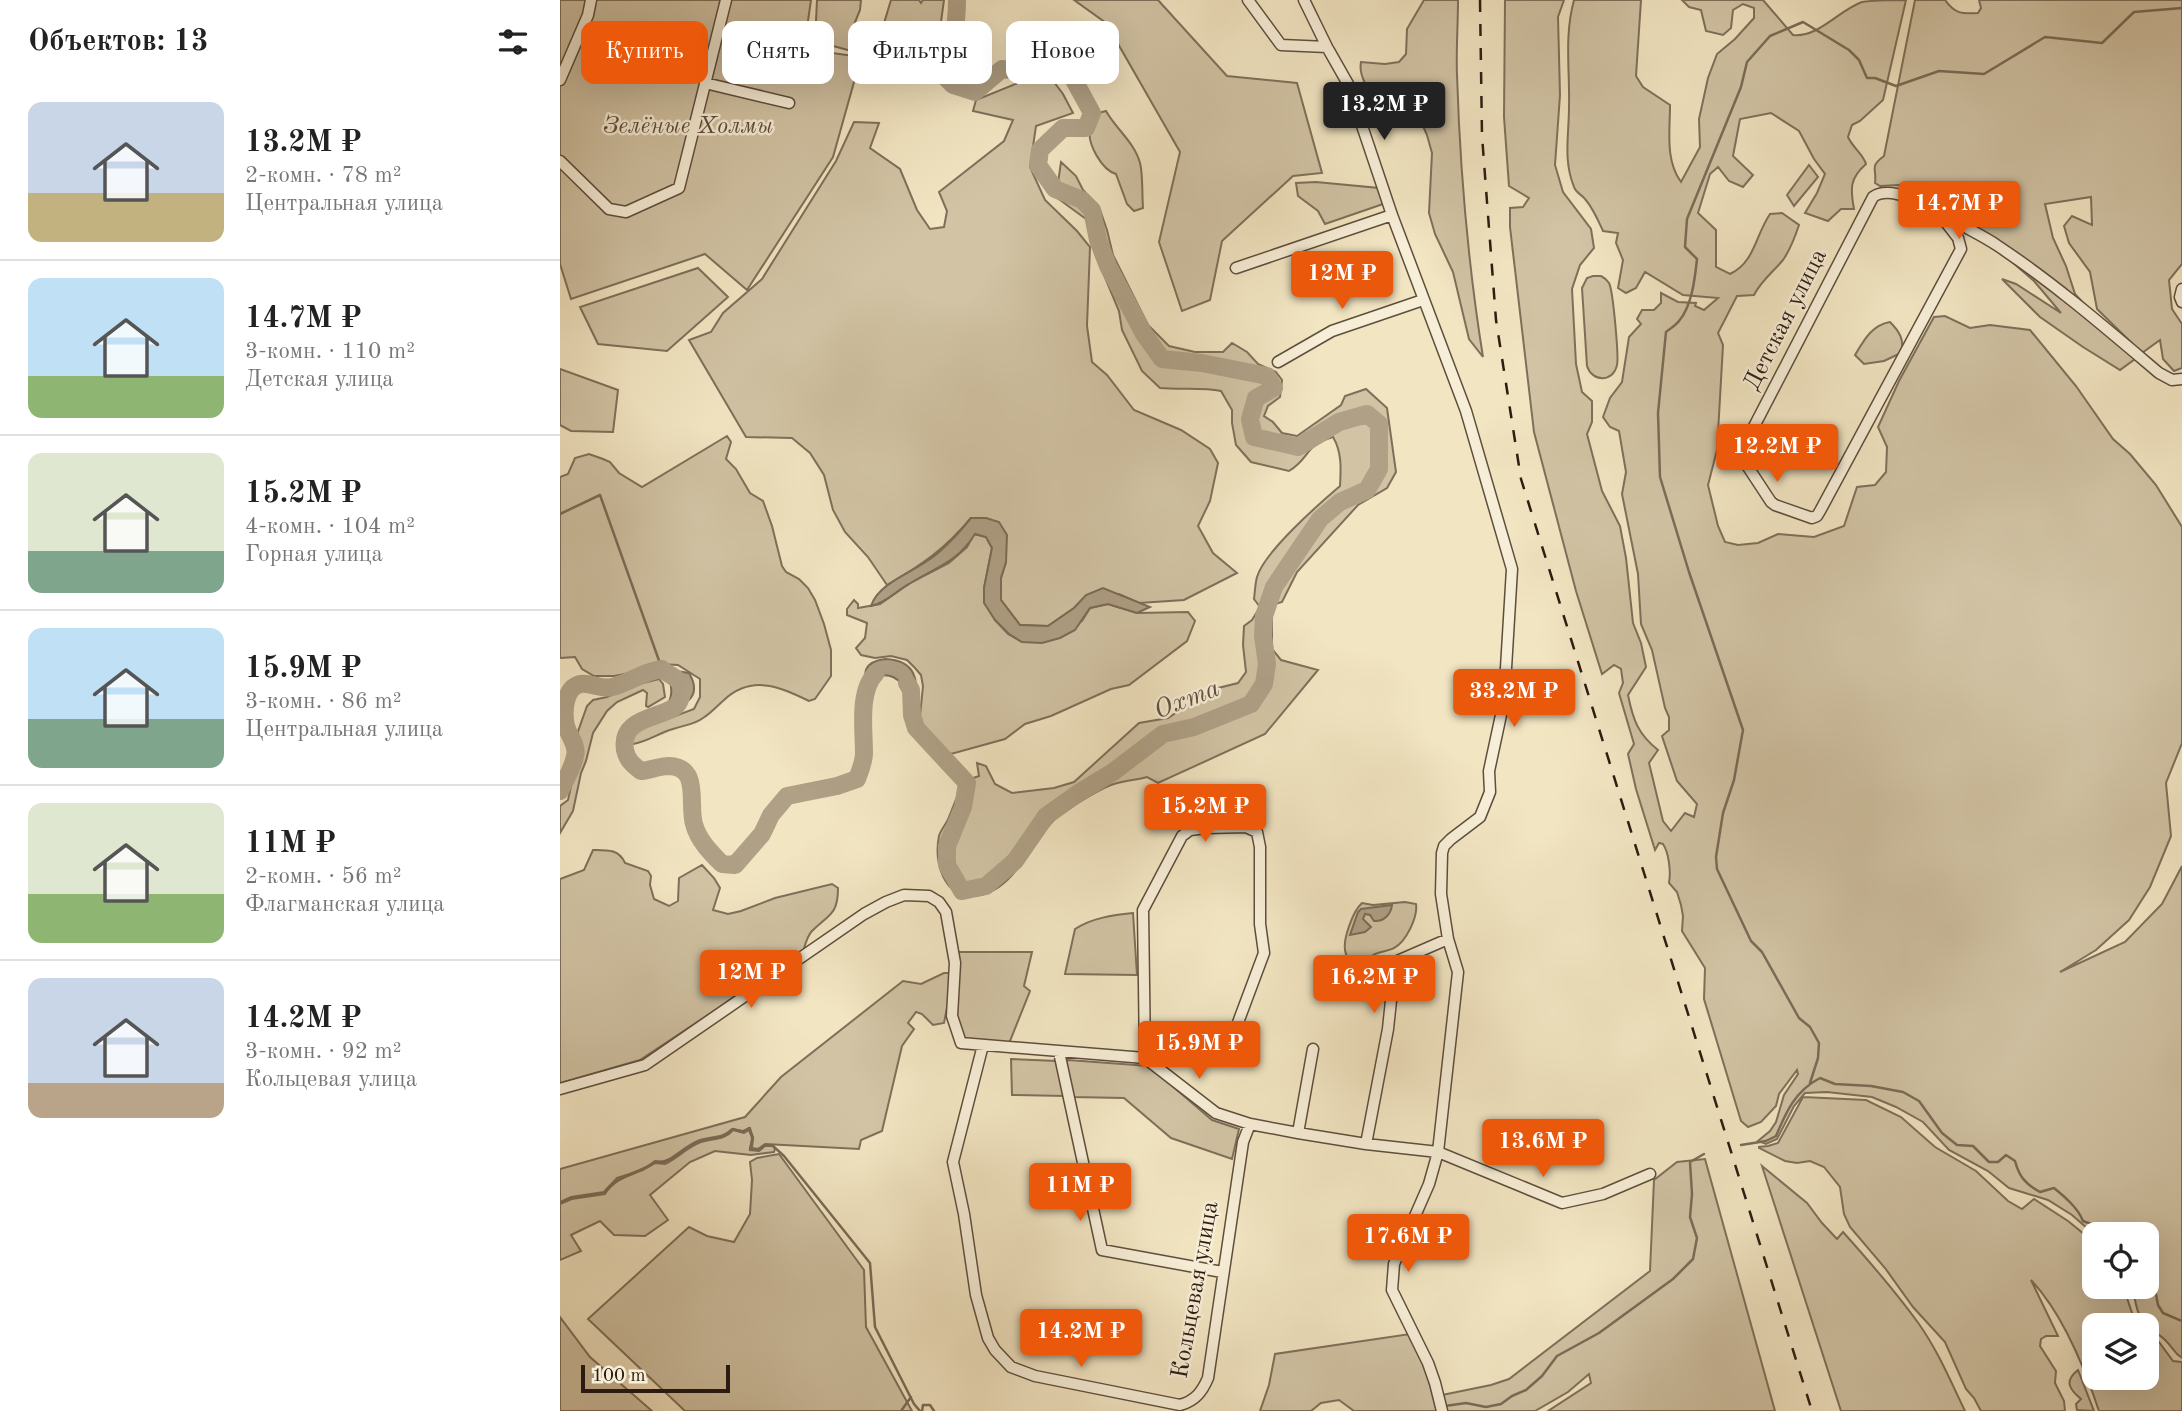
<!DOCTYPE html>
<html lang="ru">
<head>
<meta charset="utf-8">
<style>
  :root { --surface:#fff; --page:#f6f6f6; --text:#222; --muted:#767676; --line:#e0e0e0; --accent:#ea580c }
  body { margin:0; font-family:"Old Standard TT",serif; background:var(--page); color:var(--text); height:100vh; display:flex; flex-direction:column; font-size:26px; white-space:nowrap }
  * { box-sizing:border-box; margin:0 }
  p { font-size:23px; color:var(--muted) }
  .icon { flex:none; width:38px; height:38px; fill:none; stroke:currentColor; stroke-width:2; stroke-linecap:round; stroke-linejoin:round }
  .map { position:relative; flex:1; overflow:hidden }
  .side { display:flex; flex-direction:column; background:var(--surface); width:560px }
  .side>* { flex:none }
  .hud { position:absolute; left:21px; top:21px; width:665px; height:63px; display:flex; gap:14px }
  .controls { position:absolute; left:1522px; top:1222px; display:grid; gap:14px }
  .controls a { display:grid; place-items:center; width:77px; height:77px; border-radius:14px; background:var(--surface); box-shadow:0 7px 28px #0002; font-size:35px }
  .scale { position:absolute; left:21px; bottom:18px; width:149px; box-sizing:border-box; padding-left:7px; border:4px solid #2d1b11; border-top:0; font-size:19px; line-height:24px; white-space:nowrap; color:#2d1b11; -webkit-text-stroke:5px #f7eed7; paint-order:stroke }
  .price { position:absolute; translate:-50% -60px; padding:0 16px; border-radius:7px; background:var(--accent); color:#fff; font-size:23px; line-height:46px; filter:drop-shadow(0 2px 4px #0008) }
  .price::after { content:''; position:absolute; left:50%; top:42px; width:21px; height:16px; margin-left:-10px; background:inherit; clip-path:polygon(0 0,100% 0,50% 100%) }
  .price.active { background:#222; color:#fff }
  ul { padding:0; list-style:none }
  li { display:flex; align-items:center; gap:21px; height:175px; padding:0 28px }
  li+li { border-top:2px solid var(--line) }
  li span { display:grid; place-items:center; flex:none; width:196px; height:140px; border-radius:14px; color:#555 }
  li>.icon { margin-inline-start:auto }
  span .icon { width:84px; height:84px; fill:#fffc; stroke-width:1 }
  li b { font-size:30px }
  h2 { display:flex; justify-content:space-between; align-items:center; height:84px; padding:0 28px; font-size:30px }
  .chip { padding:0 24px; border-radius:14px; background:var(--surface); box-shadow:0 7px 28px #0002; font-size:24px; line-height:63px }
  .chip.active { background:var(--accent); color:#fff }
  main { display:flex; flex:1; min-height:0 }
  .map>svg:first-child { display:block }
  .green { fill:#d1c3a4; stroke:#7f6f5a; stroke-width:2 }
  .water { fill:#afa086; stroke:#7b6b57; stroke-width:2 }
  .lines { fill:none; stroke-linecap:round; stroke-linejoin:round }
  .stream { stroke:#7b6b57; stroke-width:2.5 }
  .river { stroke:#afa086; stroke-width:18 }
  .minor-casing { stroke:#5e4e3d; stroke-width:13 }
  .minor { stroke:#f7eed7; stroke-width:10 }
  .rail { stroke:#2d1b11; stroke-width:2.5; stroke-dasharray:12 12; stroke-linecap:butt }
  .labels { text-anchor:middle; dominant-baseline:central; stroke-width:5; stroke-linejoin:round; paint-order:stroke }
  .park-label { font-size:24px; font-style:italic; fill:#5e4d3d; stroke:#f7eed7 }
  .street-label { font-size:24px; fill:#2d1b11; stroke:#f7eed7 }
  .water-label { font-size:26px; font-style:italic; fill:#615040; stroke:#f7eed7 }
</style>
</head>
<body>
<main>
<section class="side">
<h2>Объектов: 13<svg class="icon" aria-label="filters" viewBox="0 0 24 24"><path d="M4 7h16M4 17h16"/><circle cx="9" cy="7" r="2"/><circle cx="15" cy="17" r="2"/></svg></h2>
<ul>
<li><span style="background:linear-gradient(#c9d6e8 65%,#c2b280 0)"><svg class="icon" aria-label="home" viewBox="0 0 24 24"><path d="M3 11l9-7 9 7M6 9v11h12V9"/></svg></span><div><b>13.2M ₽</b><p>2-комн. · 78 m²</p><p>Центральная улица</p></div></li>
<li><span style="background:linear-gradient(#bfe0f5 70%,#8fb573 0)"><svg class="icon" aria-label="home" viewBox="0 0 24 24"><path d="M3 11l9-7 9 7M6 9v11h12V9"/></svg></span><div><b>14.7M ₽</b><p>3-комн. · 110 m²</p><p>Детская улица</p></div></li>
<li><span style="background:linear-gradient(#dfe7d0 70%,#7fa58c 0)"><svg class="icon" aria-label="home" viewBox="0 0 24 24"><path d="M3 11l9-7 9 7M6 9v11h12V9"/></svg></span><div><b>15.2M ₽</b><p>4-комн. · 104 m²</p><p>Горная улица</p></div></li>
<li><span style="background:linear-gradient(#bfe0f5 65%,#7fa58c 0)"><svg class="icon" aria-label="home" viewBox="0 0 24 24"><path d="M3 11l9-7 9 7M6 9v11h12V9"/></svg></span><div><b>15.9M ₽</b><p>3-комн. · 86 m²</p><p>Центральная улица</p></div></li>
<li><span style="background:linear-gradient(#dfe7d0 65%,#8fb573 0)"><svg class="icon" aria-label="home" viewBox="0 0 24 24"><path d="M3 11l9-7 9 7M6 9v11h12V9"/></svg></span><div><b>11M ₽</b><p>2-комн. · 56 m²</p><p>Флагманская улица</p></div></li>
<li><span style="background:linear-gradient(#c9d6e8 75%,#b9a48a 0)"><svg class="icon" aria-label="home" viewBox="0 0 24 24"><path d="M3 11l9-7 9 7M6 9v11h12V9"/></svg></span><div><b>14.2M ₽</b><p>3-комн. · 92 m²</p><p>Кольцевая улица</p></div></li>
</ul>
</section>
<div class="map">
<svg width="1622" height="1411" viewBox="0 0 1622 1411">
  <rect width="100%" height="100%" fill="#f2e5c2"/>
  <filter id="stains"><feTurbulence type="fractalNoise" baseFrequency=".00286" numOctaves="4"/><feColorMatrix values="0 0 0 0 .2 0 0 0 0 .09 0 0 0 0 .02 0 0 0 .5 -.17"/></filter>
  <radialGradient id="worn" r=".72"><stop offset=".6" stop-color="#630" stop-opacity="0"/><stop offset="1" stop-color="#630" stop-opacity=".3"/></radialGradient>
  <path class="green" d="M0 0H251L244 49 301 57 273 157 187 290 145 254 11 299 0 264Z
    M257 0H301L300 10 291 32 311 39 321 33 331 0H359L361 3 363 0H384L381 22 373 50C364 53 353 55 345 59 328 68 326 69 306 67V55L255 41Z
    M514 0H598L667 76 737 83 762 173 733 176 662 241 650 300 622 311 599 242 620 152 546 23Z
    M864 0H898C898 25 896 50 897 75 900 170 908 264 923 357L909 339 893 272 875 234 869 213 872 153 867 135 857 113 856 103 850 97C838 96 830 97 819 103 810 92 798 77 801 62L825 64 839 62 846 54 847 29Z
    M945 0H1004L998 17 1000 95 995 165 1003 192 1031 229 1034 248 1020 265 1012 289 1016 364 1022 392 1032 401V422L1027 434 1042 491 1060 526 1066 558 1073 623 1081 643 1086 667 1068 695C1073 720 1078 734 1098 750L1089 763 1103 821 1111 831 1125 813 1134 817 1137 804 1117 781 1102 736 1109 730V717L1105 708 1092 650 1081 624 1078 574 1062 494 1066 472 1059 431 1050 427 1043 417 1050 398 1062 382 1069 337 1081 324 1077 319 1082 310H1094L1101 303V293L1118 302 1136 303 1135 306 1144 310 1158 298 1123 295 1085 272 1076 288 1066 293 1058 288 1063 260 1056 243 1058 233 1043 231C1038 220 1033 208 1025 199 1021 194 1016 193 1014 187 1003 160 1009 135 1009 107 1010 69 1004 37 1014 0H1081L1076 76 1083 87 1110 105C1110 131 1105 160 1121 182L1140 147 1139 119 1148 78 1157 54 1175 39 1194 18V8L1183 4 1173 10 1171 28 1163 35 1146 31 1141 10 1129 7 1122 0H1203L1233 35C1258 38 1279 10 1302 2 1315 0 1333 0 1346 0L1323 100 1300 121 1292 125 1288 137C1293 148 1303 154 1306 164 1290 178 1290 188 1294 209H1281L1268 221 1245 213 1257 193 1265 174 1254 159 1239 131 1211 113 1180 119 1173 156 1193 175 1183 187 1169 181 1158 167 1150 174 1138 213 1156 230V267L1170 274C1195 262 1195 236 1210 214L1222 213 1239 225C1235 237 1230 250 1223 260 1213 272 1201 281 1194 295L1177 296 1158 333 1163 345 1157 450 1148 485 1158 526 1165 542 1178 545 1198 543 1218 534 1254 537 1284 526 1297 487 1315 485 1326 472 1327 447 1318 427 1339 381 1374 317 1385 316 1410 328 1430 325 1470 330 1516 386 1553 439 1570 454 1596 485 1622 527V743L1606 783 1611 836 1590 887 1569 920 1536 950 1500 972 1565 942 1602 904 1622 866V1358C1614 1353 1613 1348 1607 1342 1597 1331 1585 1328 1579 1314 1575 1305 1575 1295 1571 1286H1587V1234L1535 1235 1512 1215 1488 1200 1449 1188 1428 1171 1389 1150 1363 1122 1336 1107 1312 1097 1267 1092 1245 1093 1234 1106 1217 1139 1206 1144 1198 1141 1210 1131 1216 1122 1224 1095 1238 1074 1237 1070 1219 1094 1216 1106 1201 1122 1188 1127 1181 1121 1144 999 1145 968 1122 931 1123 916 1121 905 1117 892 1109 883C1111 872 1109 853 1103 844L1099 843 1095 850 1076 789 1068 754 1074 744 1059 693 1063 683 1061 669 1054 665 1042 674 1016 591 974 432 950 227V208L963 207 969 198 949 186 944 117Z
    M1355 0H1385C1395 14 1402 14 1418 13L1421 8 1419 0H1622V264L1609 280 1612 309 1622 324V368L1614 371 1603 359 1600 340 1582 353 1537 309 1530 272 1509 243 1504 226 1512 216 1532 225 1531 197 1485 204 1493 238 1506 266 1515 294 1575 359 1560 370 1523 347 1480 317 1442 279 1456 284 1501 313 1474 281 1444 255 1366 205 1354 190 1339 185 1320 186 1315 183C1317 168 1309 167 1324 156Z
    M494 82 503 94 513 113 476 126 470 167 485 200 517 231 530 247 527 326 532 362 547 375 574 410 621 430 650 449 658 463 650 501 638 526 653 553 677 573 624 600 579 603 559 594 527 595 514 608 488 626 460 625 441 600V578L446 562 426 518H411C385 549 362 565 327 585L308 557 285 532 273 510 264 475 250 453 232 438 186 437 129 340 151 332 163 313 202 279 276 161 294 122 319 123 310 148 340 169 357 210 370 229 384 227 387 211 379 192 444 141 453 120 413 111 416 100 458 83Z
    M546 111C556 129 575 143 580 163 583 174 582 196 583 208L574 211 567 204 556 174C542 170 527 144 530 129 531 124 535 118 538 113Z
    M501 162 516 176 523 190 539 207 547 230 553 255 588 325 609 346 635 352H663L672 343 687 352 698 364 716 372 722 380 720 397 708 406 704 416 713 422 722 433 737 436 781 405 785 396 806 389 827 408 836 472 827 488 798 505 737 572 722 602 708 606 712 616V649L721 660 758 670 705 734 598 783 587 777C576 780 562 781 551 785 538 790 501 812 492 822 469 847 451 895 413 896 383 897 374 861 379 836 381 829 387 823 389 817 396 801 400 781 419 776L417 763 426 766 435 784 452 793 494 788 514 782 579 723 608 718 650 690 678 683 686 672 683 645 684 626 692 620 700 607 694 599C695 592 695 584 697 577 704 552 760 503 780 486 781 469 782 452 773 437 744 445 750 459 729 471L691 462 676 445 672 423V410L661 391C642 387 620 390 600 388L582 371 562 330 559 311 536 256 526 219 496 197Z
    M1249 165 1258 177 1234 206 1227 195Z
    M756 182 819 188 823 204 765 224 758 211 738 196 736 183Z
    M138 268 168 297 107 351 38 344 20 307Z
    M1033 276H1041C1045 278 1047 280 1049 283 1053 290 1059 357 1057 365 1053 383 1032 382 1027 366L1022 288 1027 278Z
    M1330 322C1339 331 1345 340 1341 353L1324 361 1304 364 1295 355C1304 340 1312 325 1330 322Z
    M0 369 58 390 53 432 11 431 0 425Z
    M167 436 171 442 166 459 176 469 190 493 203 501 212 526 222 566 226 572 239 579 248 588 255 600 264 624 271 650V676L255 699 249 701C220 687 192 674 164 700 157 706 151 713 143 718 134 725 124 725 113 729 99 733 87 742 73 744L68 740 81 725 94 724 134 709 140 697V679L118 665 99 664 80 671 54 676H34L22 669 15 657 0 658V477L8 474 15 458 29 454 43 459 50 462 59 473 82 487Z
    M414 534 426 537 432 548 424 588 435 620 448 634 462 642 522 621 530 608 548 604 577 613 628 612 635 621 627 641 569 685 551 689 491 716 465 724 445 739 391 754 374 745 363 725 360 716 363 686 361 675 355 668 347 660 331 656 315 658 301 655 296 648 305 638 307 623 287 615V609L294 600 298 604V608L320 604 350 583 389 563 407 547Z
    M99 679 103 684 105 697 88 707 86 706 87 693 83 690 57 702 47 711 33 733 26 761 21 773 13 811 0 833V806L8 800 19 750 16 737 27 706 33 700 47 697 71 686Z
    M33 850C47 850 59 849 65 863L88 871 91 876 90 885 94 899 109 906 118 901 119 878 142 865 154 878 160 888 153 910 168 914 181 911 215 898 272 884 278 888C278 915 269 914 252 931 247 936 245 945 243 952L80 1060 0 1083V879L24 870Z
    M845 902 856 904C858 917 846 942 834 948 829 951 823 951 818 953 808 956 804 965 793 964 792 962 786 956 786 954 781 942 793 911 802 903L813 905Z
    M573 913 577 975 505 974 515 929C532 918 553 915 573 913Z
    M396 952H472L464 986 470 991 448 1046 404 1041C392 1013 394 982 396 952Z
    M384 973H391L393 977 384 1023 373 1025 362 1014 356 1012 348 1023 354 1029 342 1046 322 1131 301 1140 299 1149 205 1144 198 1149 192 1148 193 1138 190 1128 183 1131 172 1129C162 1139 152 1136 140 1140 126 1145 117 1156 104 1162L95 1161 83 1170 57 1178 44 1192 11 1197 0 1202V1169L185 1117 221 1077 343 981 361 984Z
    M451 1059 497 1061 505 1096 452 1095Z
    M508 1060 589 1066 652 1120 679 1129 672 1159 611 1138 564 1098 513 1097 506 1063Z
    M1243 1097 1306 1100 1341 1117 1375 1147 1416 1171 1448 1201 1462 1209 1474 1199 1508 1221 1535 1243V1286H1563L1576 1325H1535V1377H1587V1333L1599 1342 1613 1361 1622 1362V1411H1539C1525 1369 1502 1313 1471 1280L1498 1336H1486L1481 1339 1480 1346 1496 1371 1495 1383 1504 1401 1505 1411H1421L1414 1398 1406 1389 1385 1342 1353 1307 1325 1268 1290 1227 1284 1214 1280 1187 1264 1167 1250 1161 1237 1163 1225 1161 1199 1148V1147L1208 1146 1218 1143Z
    M173 1130 184 1133 189 1130 192 1138 190 1150 199 1151 205 1146H213L215 1149 214 1152 191 1155 155 1151 130 1162 90 1195 108 1220 85 1236 54 1235 40 1221 11 1235 21 1251 0 1260V1204L12 1199 45 1194C58 1174 77 1176 95 1163L105 1164C118 1158 127 1147 141 1142 153 1138 164 1141 173 1130Z
    M219 1154 304 1270 306 1327 352 1411H125L28 1319 129 1227 147 1236 174 1242 190 1214 192 1180 190 1162 197 1158Z
    M1145 1159 1215 1411H988L1031 1383 1029 1374 1008 1392 975 1411H885L882 1395 931 1385 949 1379 1090 1271 1094 1180 1117 1162Z
    M1202 1166 1247 1203 1262 1223 1277 1239 1283 1232C1309 1261 1336 1292 1359 1324 1378 1351 1391 1382 1405 1411H1281Z
    M0 1317 30 1357 92 1411H0Z
    M850 1334 866 1370 877 1411H794L779 1400 761 1403 751 1411H700L709 1385 715 1354Z
    M1518 1370 1534 1411 1517 1410 1516 1404 1521 1399C1509 1389 1504 1381 1518 1370Z"/>
  <path class="water" d="M411 518H426L439 522 447 535 446 562 441 578V600L460 625 488 626 514 608 526 595 543 588 590 607 577 613 548 604 530 608 515 630 500 638 482 643 462 642 449 634 435 620 424 603V588L432 548 426 537 415 534C397 563 376 567 349 584 336 591 326 603 311 606 318 584 349 574 367 561 384 550 398 534 411 518Z
    M325 659C355 660 362 681 351 707 347 690 339 671 318 676L307 692C303 672 303 662 325 659Z
    M102 669 129 673C144 698 123 707 102 711 111 702 113 694 110 681L95 670Z
    M832 905C831 914 824 922 814 921L810 915 805 914 803 919 811 927 805 932 790 935 798 912 801 909Z"/>
  <g class="lines">
    <path class="stream" d="M0 514 40 495 102 669
      M1250 1083 1258 1058 1259 1043 1250 1027 1239 1018 1202 952 1191 941 1157 869 1156 857 1163 813 1174 780 1183 730 1129 572 1100 477 1098 413 1106 332C1110 329 1116 325 1119 321 1132 306 1135 278 1137 259L1125 247 1127 219 1181 87 1187 62 1210 36 1243 22 1289 50 1299 60 1307 78H1315L1336 86 1379 71 1424 74 1485 37 1542 43 1574 12 1622 8
      M1181 1145 1206 1141 1216 1136C1226 1112 1235 1091 1260 1078L1275 1084 1311 1086 1343 1092 1359 1101 1382 1133 1397 1145 1413 1146 1429 1162H1438L1446 1155 1455 1161C1459 1176 1465 1184 1480 1192L1494 1188C1505 1197 1518 1208 1523 1221L1531 1224 1546 1234
      M0 1203 11 1198 44 1193C56 1175 78 1174 95 1162 114 1164 123 1146 141 1141 154 1137 164 1140 173 1129L183 1132 189 1128 193 1138 190 1149 199 1150 205 1145 213 1146 224 1156 310 1263 315 1327 354 1404 360 1411
      M1587 1265 1591 1267 1590 1284 1595 1289 1598 1305 1603 1313 1622 1321
      M885 1406 906 1403 926 1407 941 1404 952 1396 966 1390 982 1376 997 1356 1039 1333 1113 1279 1133 1259 1137 1238 1130 1217 1132 1194 1130 1162 1144 1154
      M341 1411 351 1397
      M362 1411 363 1405H370L374 1411"/>
    <path class="river" d="M347 683 351 690 352 715 356 728 407 783 403 807 387 846V865L402 891 426 886 455 861 486 816 517 794 553 772 603 734 634 727 691 704 704 684 707 664 703 636 704 616 714 587 760 519 780 502 807 490 819 469V424L807 414 779 422 738 447 694 437 690 419 696 398 714 388 707 376 642 363 602 359 584 334 548 266 538 240 532 210 522 200 495 189 478 165 480 150 503 128H526L532 113 502 58 498 59 482 73 442 69 415 92 393 85 379 71C392 44 397 30 397 0
      M0 791C5 780 13 768 15 756 18 746 9 736 6 726 3 713 4 688 20 684 31 682 41 690 52 687 69 683 84 671 102 669 108 675 120 678 122 687 123 693 120 703 115 707 97 719 60 718 65 750 67 760 73 765 81 771 90 770 100 766 109 766 141 767 128 804 134 824 138 840 151 853 162 864L175 865 202 834 211 815 227 796 277 786 297 779C300 771 304 762 304 753 304 730 298 691 316 673"/>
    <defs>
      <path id="minor" d="M688 0 721 45 767 47
        M744 0 767 47 788 84 832 215 906 411 952 569 944 701 929 771 930 792 920 817 891 839 884 846 882 853 881 894 888 939 898 972 878 1152 869 1184 834 1264 832 1290 868 1363 875 1383 882 1411
        M0 80 28 15 31 0
        M145 83 229 103
        M0 161 49 209 66 212 119 188 166 0
        M1377 211 1398 238 1401 249 1260 511 1257 516 1252 518 1215 505 1211 502 1186 464 1182 452 1186 442 1313 197C1333 182 1378 212 1396 222 1410 230 1425 237 1438 246 1495 284 1547 329 1599 373L1612 380 1622 379
        M676 268 832 215
        M1622 289 1620 297 1622 302
        M718 362 772 331 863 300
        M423 1045 393 1162 404 1214 416 1295 428 1338 435 1350 451 1367 475 1376 620 1405C635 1401 642 1392 648 1378L683 1142 690 1124
        M499 1052 542 1250 662 1272
        M585 1058 583 910 622 836 630 830 646 828 686 827 697 832 700 847V924L704 953 673 1036
        M0 1089 85 1065 304 914 326 902 344 895 369 896 379 902 386 912 395 963 392 1016 401 1043 585 1058 656 1113 690 1124 738 1133 806 1144 878 1152 1002 1203 1043 1194 1090 1174
        M738 1133 753 1049
        M806 1144 828 1029 835 962 888 939"/>
    </defs>
    <use href="#minor" class="minor-casing"/>
    <use href="#minor" class="minor"/>
    <path class="rail" d="M920 0 922 136 936 320 961 479 1252 1411"/>
  </g>
  <g class="labels">
    <g class="park-label">
      <text x="128" y="127">Зелёные Холмы</text>
    </g>
    <g class="street-label">
      <text transform="translate(1226 320) rotate(-63)">Детская улица</text>
      <text transform="translate(636 1290) rotate(-80)">Кольцевая улица</text>
    </g>
    <g class="water-label">
      <text transform="translate(627 700) rotate(-21)">Охта</text>
    </g>
  </g>
  <rect width="100%" height="100%" filter="url(#stains)"/>
  <rect width="100%" height="100%" fill="url(#worn)"/>
</svg>
<div class="controls">
<a><svg class="icon" aria-label="locate" viewBox="0 0 24 24"><circle cx="12" cy="12" r="6"/><path d="M12 2v4M12 18v4M2 12h4M18 12h4"/></svg></a>
<a><svg class="icon" aria-label="layers" viewBox="0 0 24 24"><path d="M12 4l9 5-9 5-9-5zM3 14l9 5 9-5"/></svg></a>
</div>
<div class="scale">100 m</div>
<b class="price active" style="left:824px;top:142px">13.2M ₽</b>
<b class="price" style="left:1399px;top:241px">14.7M ₽</b>
<b class="price" style="left:782px;top:311px">12M ₽</b>
<b class="price" style="left:1217px;top:484px">12.2M ₽</b>
<b class="price" style="left:954px;top:729px">33.2M ₽</b>
<b class="price" style="left:645px;top:844px">15.2M ₽</b>
<b class="price" style="left:191px;top:1010px">12M ₽</b>
<b class="price" style="left:814px;top:1015px">16.2M ₽</b>
<b class="price" style="left:639px;top:1081px">15.9M ₽</b>
<b class="price" style="left:983px;top:1179px">13.6M ₽</b>
<b class="price" style="left:520px;top:1223px">11M ₽</b>
<b class="price" style="left:848px;top:1274px">17.6M ₽</b>
<b class="price" style="left:521px;top:1369px">14.2M ₽</b>
<div class="hud">
<a class="chip active">Купить</a>
<a class="chip">Снять</a>
<a class="chip">Фильтры</a>
<a class="chip">Новое</a>
</div>
</div>
</main>
</body>
</html>
